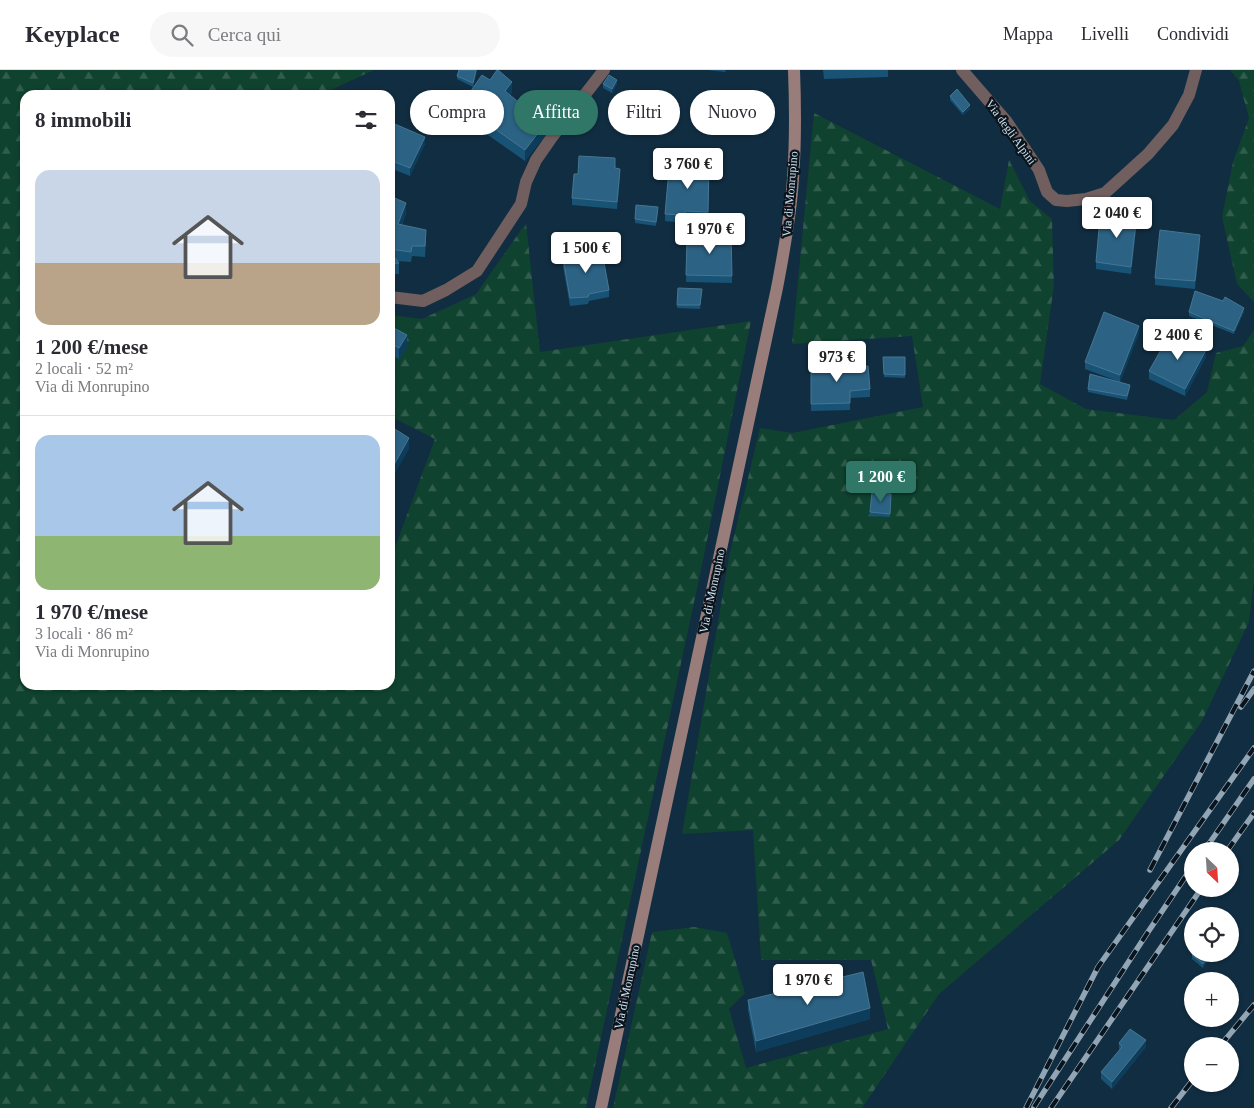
<!DOCTYPE html>
<html lang="it">
<head>
<meta charset="utf-8">
<style>
  :root { --surface:#fff; --page:#f7f7f7; --text:#2b2b33; --muted:#7c7c81; --line:#e1e1e2; --accent:#307767 }
  body { margin:0; font-family:Georgia,serif; background:var(--page); color:var(--text); height:100vh; display:flex; flex-direction:column; font-size:19px; white-space:nowrap }
  * { box-sizing:border-box; margin:0 }
  p { font-size:16px; color:var(--muted) }
  .icon { flex:none; width:28px; height:28px; fill:none; stroke:currentColor; stroke-width:2; stroke-linecap:round; stroke-linejoin:round }
  .map { position:relative; flex:1; overflow:hidden }
  .sheet { position:absolute; left:20px; top:20px; width:375px; height:600px; display:flex; flex-direction:column; background:var(--surface); border-radius:15px; box-shadow:0 1px 4px #0004 }
  .sheet>* { flex:none }
  .hud { position:absolute; left:410px; top:20px; width:475px; height:45px; display:flex; gap:10px }
  .needle { width:32px; rotate:155deg }
  .tools { position:absolute; left:1184px; top:772px; display:grid; gap:10px }
  .tools a { display:grid; place-items:center; width:55px; height:55px; border-radius:50%; background:var(--surface); box-shadow:0 1px 4px #0004; font-size:25px }
  .price { position:absolute; translate:-50% -42px; padding:0 11px; border-radius:5px; background:#fff; color:#222; font-size:16px; line-height:32px; filter:drop-shadow(0 1px 2px #0008) }
  .price::after { content:''; position:absolute; left:50%; top:30px; width:15px; height:11px; margin-left:-8px; background:inherit; clip-path:polygon(0 0,100% 0,50% 100%) }
  .price.on { background:var(--accent); color:#fff }
  ul { padding:0; list-style:none }
  li { display:grid; align-content:center; gap:10px; height:265px; padding:0 15px }
  li+li { border-top:1px solid var(--line) }
  li span { display:grid; place-items:center; height:155px; border-radius:15px; color:#555 }
  li>.icon { margin-inline-start:auto }
  span .icon { width:90px; height:90px; fill:#fffc; stroke-width:1 }
  li b { font-size:21px }
  h2 { display:flex; justify-content:space-between; align-items:center; height:60px; padding:0 15px; font-size:21px }
  .chip { padding:0 18px; border-radius:22px; background:var(--surface); box-shadow:0 1px 4px #0004; font-size:18px; line-height:45px }
  .chip.on { background:var(--accent); color:#fff }
  header { display:flex; align-items:center; gap:30px; box-sizing:border-box; height:70px; padding:0 25px; background:var(--surface); border-bottom:1px solid var(--line) }
  header strong { font-size:24px }
  nav { display:flex; gap:28px; margin-inline-start:auto; font-size:18px }
  .search { width:350px; height:45px; background:var(--page); display:flex; align-items:center; gap:12px; box-sizing:border-box; padding:0 18px; border-radius:28px; color:var(--muted); font-size:19px }
  .map>svg:first-child { display:block }
  .forest { fill:url(#forest-firs) }
  .lines { fill:none; stroke-linecap:round; stroke-linejoin:round }
  .minor { stroke:#705f5e; stroke-width:12 }
  .secondary { stroke:#987d7b; stroke-width:12 }
  .rail-casing { stroke:#91a5b4; stroke-width:5.5 }
  .rail { stroke:#09141d; stroke-width:4; stroke-dasharray:11; stroke-linecap:butt }
  .wall { fill:#185376 }
  .shaded-wall { fill:#0d3d5b }
  .building { fill:#2c6283; stroke:#457693 }
  .labels { text-anchor:middle; dominant-baseline:central; stroke-width:4.5; stroke-linejoin:round; paint-order:stroke }
  .street-label { font-size:12px; fill:#d0e0ed; stroke:#09141d }
</style>
</head>
<body>
<header>
<strong>Keyplace</strong>
<div class="search"><svg class="icon" aria-label="search" viewBox="0 0 24 24"><circle cx="10" cy="10" r="6"/><path d="M15 15l6 6"/></svg>Cerca qui</div>
<nav><a>Mappa</a><a>Livelli</a><a>Condividi</a></nav>
</header>
<div class="map">
<svg width="1254" height="1038" viewBox="0 0 1254 1038">
  <defs>
    <pattern id="forest-firs" width="22" height="20" patternUnits="userSpaceOnUse" patternTransform="scale(1.25)"><rect width="22" height="20" fill="#0f422f"/><path d="M5 1l3.5 6h-7zM16 11l3.5 6h-7z" fill="#315d4d"/></pattern>
  </defs>
  <rect width="100%" height="100%" fill="#112d41"/>
  <path class="forest" d="M0 0H374L320 25H25V615H390V491L435 369 390 346V245L422 249 476 224 526 153 540 282 751 251 702 495 586 1038H0Z
    M1230 0H1254V232L1237 214 1222 147 1233 92 1249 48 1239 11Z
    M814 43 1000 139 1009 90 1030 131 1052 149 1054 215 1040 314 1086 339 1174 350 1207 322 1216 283 1243 276 1254 260V510L1249 552 1202 651 1119 770 939 924 862 1038H613L652 862 694 857 727 863 745 923 729 939 746 998 888 959 871 890H761L753 760 682 764 729 487 760 358 792 363 923 337 912 266 792 274Z"/>
  <g class="lines">
    <path class="minor" d="M962 0 1007 52 1039 100 1047 122 1056 130 1067 131 1086 129 1105 123 1148 84 1173 55 1189 25 1196 0
      M390 227 423 231 446 220 477 201 521 134 526 112 536 90 552 67 604 0"/>
    <path class="secondary" d="M601 1038 777 218C781 197 785 175 788 154 796 103 796 51 794 0"/>
    <defs>
      <path id="rail" d="M1241 637 1254 619
        M1204 781 1254 709
        M1227 781 1254 743
        M1150 800 1254 601
        M1220 976 1254 935
        M1034 1037 1148 862 1192 797
        M1026 1038 1098 897 1254 678
        M1051 1038 1201 819
        M1171 1038 1192 1011"/>
    </defs>
    <use href="#rail" class="rail-casing"/>
    <use href="#rail" class="rail"/>
  </g>
  <path class="wall" d="M477 0 473 17 457 9V6Z
    M707 0H726L725 2Z
    M823 0H888V7L824 9Z
    M490 10 512 23 510 25 545 65 525 91 461 46V35Z
    M603 14H617L612 23 603 18Z
    M950 26 970 39 963 45 950 30Z
    M390 52 425 74 410 106 390 98Z
    M709 97 708 150 685 148 684 153 665 151V144Z
    M615 98 620 107 617 139 572 135V128L578 104Z
    M390 126 406 143 402 155 426 171 425 187 412 186 411 192 397 191 399 193V204H390Z
    M658 141 656 156 635 153V149Z
    M1113 149 1137 150 1131 204 1096 199V192Z
    M731 162 732 213 686 212 687 169 702 168Z
    M1200 173 1195 219 1155 215V208Z
    M588 178 609 220V227L589 231 588 234 570 236 563 196V188L588 183Z
    M678 218 702 219 700 239 677 238Z
    M1223 231 1244 242 1234 264 1189 246V242Z
    M390 256 407 276 399 289 392 285Z
    M1139 263 1120 312 1085 299V292Z
    M883 287H905V308L884 307Z
    M1206 287 1185 326 1149 309V301Z
    M820 293 837 297 870 319V327L850 328V340L811 341V299L820 298Z
    M1130 318 1127 330 1088 322V319Z
    M891 424 890 447 870 446V442Z
    M1192 885 1210 887 1203 898 1192 889Z
    M748 930 870 949 756 982 748 940Z
    M1119 973 1146 977 1112 1019 1101 1009V1002L1119 981Z"/>
  <path class="shaded-wall" d="M617 10V14L612 23V19Z
    M512 12V23L505 32V21Z
    M970 35V39L963 45V42Z
    M545 54V65L525 91V80Z
    M425 67V74L410 106V98Z
    M620 99V107L617 139V132Z
    M406 133V143L398 164V154Z
    M1137 143V150L1131 204V197Z
    M1200 165V173L1195 219V211Z
    M1244 238V242L1234 264V261Z
    M1139 256V263L1120 312V305Z
    M407 265V276L399 289V278Z
    M392 274V285L390 288V277Z
    M1206 280V287L1185 326V319Z
    M409 368V379L390 412V402Z
    M1210 884V887L1203 898V894Z
    M870 938V949L756 982V971Z
    M1146 970V977L1112 1019V1012Z"/>
  <path class="building" d="M459 0H476L473 13 457 6Z
    M497 0H498L512 12 505 21 545 54 525 80 461 35 482 5 490 10Z
    M609 5 617 10 612 19 603 14Z
    M957 19 970 35 963 42 950 26Z
    M390 52 425 67 410 98 390 90Z
    M579 86 615 88V98L620 99 617 132 572 128 574 104H578Z
    M688 95 709 97 708 142 685 141 684 145 665 144 669 99Z
    M390 126 406 133 398 154 426 160 425 176H412L411 182 390 179Z
    M636 135 658 137 656 152 635 149Z
    M1114 141 1137 143 1131 197 1096 192 1100 148 1113 149Z
    M1160 160 1200 165 1195 211 1155 208Z
    M702 161 731 162 732 206 686 205 687 169 702 168Z
    M601 176 609 220 589 224 588 227 570 228 563 188 590 183 588 178Z
    M390 182 399 193 390 194Z
    M678 218 702 219 700 235H677Z
    M1195 221 1223 231 1225 227 1244 238 1234 261 1189 242Z
    M1104 242 1139 256 1120 305 1085 292Z
    M390 256 407 265 399 278 392 274 390 277Z
    M1171 262 1206 280 1185 319 1149 301Z
    M883 287H905V305L884 304Z
    M820 293H836L837 297 868 296 870 319 850 321V333L811 334V299L821 298Z
    M1090 304 1130 315 1127 326 1088 319Z
    M390 356 409 368 390 402Z
    M872 422 891 424 890 444 870 442Z
    M1193 884H1210L1203 894 1192 885Z
    M863 902 870 938 756 971 748 930Z
    M1130 959 1146 970 1112 1012 1101 1002 1122 977 1119 973Z"/>
  <g class="labels">
    <g class="street-label">
      <text transform="translate(1011 62) rotate(54)">Via degli Alpini</text>
      <text transform="translate(790 124) rotate(-85)">Via di Monrupino</text>
      <text transform="translate(712 521) rotate(-78)">Via di Monrupino</text>
      <text transform="translate(627 917) rotate(-78)">Via di Monrupino</text>
    </g>
  </g>
</svg>
<div class="tools">
<a><svg class="needle" viewBox="-14 -14 28 28"><path d="M0-13l5 13h-10z" fill="#e53935"/><path d="M0 13l5-13h-10z" fill="#7c7c81"/></svg></a>
<a><svg class="icon" aria-label="locate" viewBox="0 0 24 24"><circle cx="12" cy="12" r="6"/><path d="M12 2v4M12 18v4M2 12h4M18 12h4"/></svg></a>
<a>+</a>
<a>−</a>
</div>
<b class="price" style="left:688px;top:120px">3 760 €</b>
<b class="price" style="left:1117px;top:169px">2 040 €</b>
<b class="price" style="left:710px;top:185px">1 970 €</b>
<b class="price" style="left:586px;top:204px">1 500 €</b>
<b class="price" style="left:1178px;top:291px">2 400 €</b>
<b class="price" style="left:837px;top:313px">973 €</b>
<b class="price on" style="left:881px;top:433px">1 200 €</b>
<b class="price" style="left:808px;top:936px">1 970 €</b>
<div class="hud">
<a class="chip">Compra</a>
<a class="chip on">Affitta</a>
<a class="chip">Filtri</a>
<a class="chip">Nuovo</a>
</div>
<section class="sheet">
<h2>8 immobili<svg class="icon" aria-label="filters" viewBox="0 0 24 24"><path d="M4 7h16M4 17h16"/><circle cx="9" cy="7" r="2"/><circle cx="15" cy="17" r="2"/></svg></h2>
<ul>
<li><span style="background:linear-gradient(#c9d6e8 60%,#b9a48a 0)"><svg class="icon" aria-label="home" viewBox="0 0 24 24"><path d="M3 11l9-7 9 7M6 9v11h12V9"/></svg></span><div><b>1 200 €/mese</b><p>2 locali · 52 m²</p><p>Via di Monrupino</p></div></li>
<li><span style="background:linear-gradient(#a9c7e8 65%,#8fb573 0)"><svg class="icon" aria-label="home" viewBox="0 0 24 24"><path d="M3 11l9-7 9 7M6 9v11h12V9"/></svg></span><div><b>1 970 €/mese</b><p>3 locali · 86 m²</p><p>Via di Monrupino</p></div></li>
</ul>
</section>
</div>
</body>
</html>
